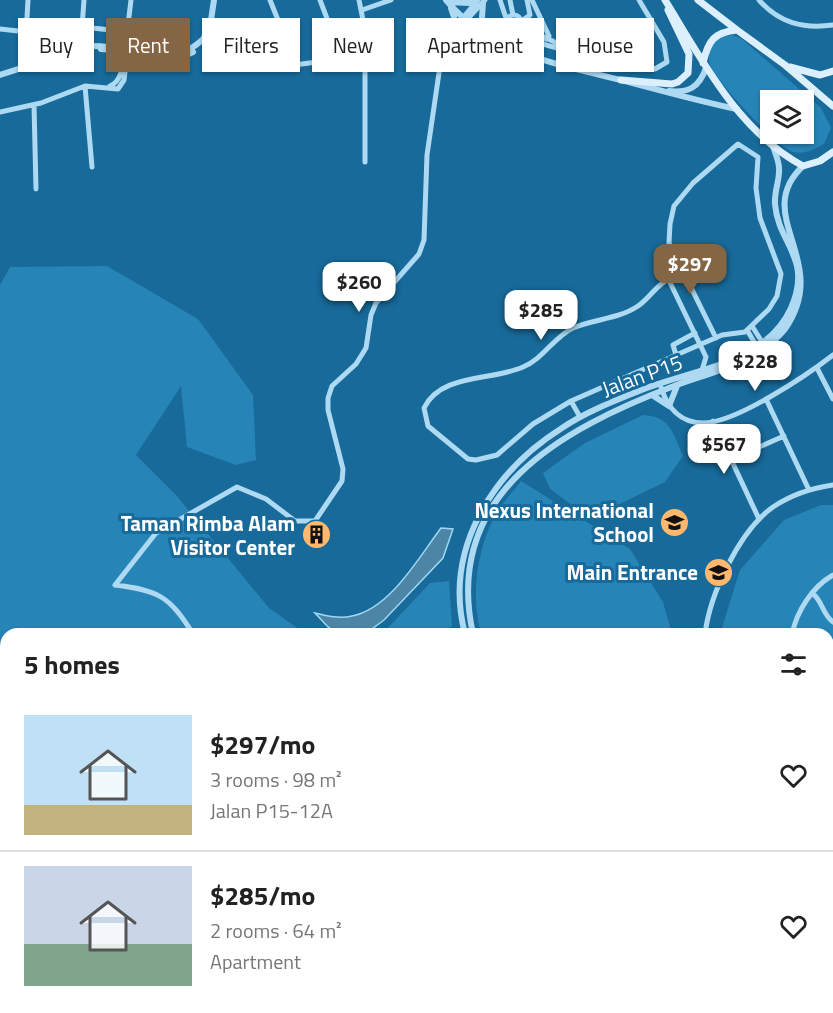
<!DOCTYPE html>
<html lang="en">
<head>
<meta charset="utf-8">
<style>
  :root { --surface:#fff; --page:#f2f2f2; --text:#222; --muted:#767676; --line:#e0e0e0; --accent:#856644 }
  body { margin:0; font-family:"Titillium Web",sans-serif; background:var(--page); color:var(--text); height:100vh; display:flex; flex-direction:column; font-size:22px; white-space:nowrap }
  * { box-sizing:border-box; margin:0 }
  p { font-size:20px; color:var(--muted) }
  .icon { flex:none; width:33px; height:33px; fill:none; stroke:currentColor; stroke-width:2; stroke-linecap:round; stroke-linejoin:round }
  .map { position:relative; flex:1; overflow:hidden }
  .side { position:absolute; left:0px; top:628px; width:834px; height:386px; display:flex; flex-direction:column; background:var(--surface); border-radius:18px 18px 0 0; box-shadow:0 2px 4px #0004 }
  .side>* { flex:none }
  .top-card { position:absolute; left:18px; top:18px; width:798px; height:54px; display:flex; gap:12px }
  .fabs { position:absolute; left:760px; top:90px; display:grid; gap:12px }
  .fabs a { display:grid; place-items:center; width:54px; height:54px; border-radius:0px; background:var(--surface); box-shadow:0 2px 4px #0004; font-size:30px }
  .price { position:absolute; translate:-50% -51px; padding:0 14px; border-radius:12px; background:#fff; color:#222; font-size:20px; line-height:39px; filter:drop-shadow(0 2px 3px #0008) }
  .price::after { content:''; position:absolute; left:50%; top:36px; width:18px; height:14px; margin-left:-9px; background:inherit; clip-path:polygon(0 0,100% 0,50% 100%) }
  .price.active { background:var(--accent); color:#fff }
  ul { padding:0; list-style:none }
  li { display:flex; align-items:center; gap:18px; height:150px; padding:0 24px }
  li+li { border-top:2px solid var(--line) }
  li span { display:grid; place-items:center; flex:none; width:168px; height:120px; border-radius:0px; color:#555 }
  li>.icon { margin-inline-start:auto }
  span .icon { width:72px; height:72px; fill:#fffc; stroke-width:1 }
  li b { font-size:26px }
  h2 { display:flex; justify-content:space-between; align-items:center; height:72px; padding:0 24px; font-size:26px }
  .chip { padding:0 21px; border-radius:0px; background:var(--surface); box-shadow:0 2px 4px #0004; font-size:21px; line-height:54px }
  .chip.active { background:var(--accent); color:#fff }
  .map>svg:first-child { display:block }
  .green { fill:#2784b6; fill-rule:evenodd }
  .water { fill:#4c85a5; stroke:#9fd8f4; stroke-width:1.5 }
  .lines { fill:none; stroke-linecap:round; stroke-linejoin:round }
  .minor { stroke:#addaf2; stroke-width:5 }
  .tertiary { stroke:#addaf2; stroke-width:6 }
  .secondary { stroke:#dbf0fc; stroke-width:7 }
  .labels { text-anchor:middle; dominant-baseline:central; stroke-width:6; stroke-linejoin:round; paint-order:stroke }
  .street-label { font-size:21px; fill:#fff; stroke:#176a9a }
  .poi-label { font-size:21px; font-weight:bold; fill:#fff; stroke:#176a9a; text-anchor:end }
</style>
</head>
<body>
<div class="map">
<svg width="833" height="1013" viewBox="0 0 833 1013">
  <rect width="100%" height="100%" fill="#176a9a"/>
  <path class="green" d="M733 35 742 39 821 108 831 128 824 144C815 149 804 155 793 152 776 146 716 81 710 65 708 58 709 53 710 46L723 36ZM771 100H804V134H771Z
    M107 266 198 319 253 395 256 460 236 465 187 447 181 386 136 455 176 495 269 608 306 634H6V1008H229L226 1013H0V285L10 267Z
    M643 415C671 416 673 434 683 456L665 482 605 511 589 512 573 506 550 489 543 473 585 443Z
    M521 481 630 549 663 602 672 634H481C471 596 476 555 493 519 500 505 512 493 521 481Z
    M821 505H833V707L828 704V634H720L740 570 784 520Z
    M449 581 452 626 439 634H377L386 630 430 583Z
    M828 791 833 794V1013H794L793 1008H828Z"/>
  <path class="water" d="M441 528 453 529 443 558 384 620 365 634H339L328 627 315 613C327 616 340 619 352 616 390 609 419 557 441 528Z"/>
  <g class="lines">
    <path class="minor" d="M270 0 296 65
      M320 0 342 58
      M359 0 365 30V162
      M500 0 507 21
      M510 0 513 15
      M532 0 549 36 546 39
      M759 0C779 23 803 29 833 25
      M362 10 391 0
      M507 22a7 7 0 1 1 14 0a7 7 0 1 1-14 0Z
      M520 22 530 15 527 0
      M519 25 565 47
      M82 27 84 0
      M516 28 518 34C560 55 610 55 655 69L667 62 664 42 639 0
      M0 29 55 35 82 27 121 31 128 25 131 0
      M458 29 485 0
      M25 52 28 0
      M207 68C261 66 314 69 366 50
      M85 86 92 167
      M110 86C124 80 122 62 124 49
      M34 105 36 189
      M0 112 41 103 85 86 118 89 124 80 128 50
      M663 268 706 357 702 370
      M669 279C656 285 650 298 638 306 619 319 594 319 573 328 554 337 543 359 523 367 492 381 441 373 424 408L428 426 468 459 476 460 497 455 533 424 571 401 722 335 745 332 769 309 777 296 781 274 760 218 756 188 758 157 738 144 693 183 674 206 670 224 669 243 716 338
      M752 326 762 342
      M747 330 757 347
      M676 355 673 345 695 333
      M817 368 833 399
      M661 387C667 407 680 423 703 423 736 423 807 375 833 355
      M766 399 809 490
      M571 401 580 417
      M713 421 759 519
      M730 460 784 436
      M115 585 156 533 237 487 266 499 295 521H315L342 481 343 469 328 410V398L332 386 356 364 366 348 371 315 376 303 419 254 424 240 427 155 440 66 450 33 478 0
      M115 585C159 590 170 597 193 634
      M812 593C823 601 822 614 833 622
      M705 634C710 594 739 531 773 507 791 495 812 488 833 485
      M792 634C797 611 812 587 833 575
      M828 715 833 716
      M828 777 833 782
      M828 814 833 817"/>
    <path class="tertiary" d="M446 0C491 54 557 64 621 80 660 90 698 101 737 109
      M448 2 470 3 476 0
      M451 8 454 17 453 28
      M458 29 475 26
      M481 31 483 3
      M203 40 211 20 214 0
      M101 49C134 51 161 69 193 52
      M113 51 122 65
      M126 66 131 60 138 58
      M0 75 90 46C128 44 173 71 204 38
      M669 91C688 93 699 88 706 68
      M652 395 669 406 677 386
      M465 634C443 550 492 472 562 428 587 411 617 400 644 389 694 369 766 364 791 308 813 258 778 244 775 204 774 191 780 180 779 168 779 161 775 153 773 146
      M473 634C442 493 562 429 674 386 714 371 756 364 785 329 833 260 750 216 803 166
      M776 1008V1013
      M784 1008V1013
      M236 1013 238 1008
      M246 1013 249 1008"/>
    <path class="secondary" d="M665 0C702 60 738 131 803 166L820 161 833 152
      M698 0 737 30
      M703 63C708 41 714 32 737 30L785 65 833 106
      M790 67 820 75 833 71
      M621 80 672 84 678 82 688 73 689 54 668 10"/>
  </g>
  <defs>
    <symbol id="school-disc" viewBox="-11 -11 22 22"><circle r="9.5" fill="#ffb86d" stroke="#176a9a"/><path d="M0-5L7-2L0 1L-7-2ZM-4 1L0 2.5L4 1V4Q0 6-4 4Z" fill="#111"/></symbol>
    <symbol id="building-disc" viewBox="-11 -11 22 22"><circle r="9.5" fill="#ffb86d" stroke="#176a9a"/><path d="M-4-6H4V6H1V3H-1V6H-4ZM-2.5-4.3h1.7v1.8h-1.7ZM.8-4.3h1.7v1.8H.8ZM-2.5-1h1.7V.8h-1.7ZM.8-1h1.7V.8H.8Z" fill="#111"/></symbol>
  </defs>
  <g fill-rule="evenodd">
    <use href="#school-disc" x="658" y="506" width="33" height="33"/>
    <use href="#building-disc" x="300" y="518" width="33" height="33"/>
    <use href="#school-disc" x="702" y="556" width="33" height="33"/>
  </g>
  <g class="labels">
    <g class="street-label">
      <text transform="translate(642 375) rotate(-20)">Jalan P15</text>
    </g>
    <g class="poi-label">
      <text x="654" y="510">Nexus International<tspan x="654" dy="24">School</tspan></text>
      <text x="295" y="523">Taman Rimba Alam<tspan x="295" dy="24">Visitor Center</tspan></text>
      <text x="698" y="572">Main Entrance</text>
    </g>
  </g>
</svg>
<div class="fabs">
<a><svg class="icon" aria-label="layers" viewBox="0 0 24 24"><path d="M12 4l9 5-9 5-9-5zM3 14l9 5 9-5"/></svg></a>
</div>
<b class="price active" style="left:690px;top:295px">$297</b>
<b class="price" style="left:359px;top:313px">$260</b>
<b class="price" style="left:541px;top:341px">$285</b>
<b class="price" style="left:755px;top:392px">$228</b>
<b class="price" style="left:724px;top:475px">$567</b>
<div class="top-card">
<a class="chip">Buy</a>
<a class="chip active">Rent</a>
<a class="chip">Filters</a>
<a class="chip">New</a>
<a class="chip">Apartment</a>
<a class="chip">House</a>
</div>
<section class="side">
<h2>5 homes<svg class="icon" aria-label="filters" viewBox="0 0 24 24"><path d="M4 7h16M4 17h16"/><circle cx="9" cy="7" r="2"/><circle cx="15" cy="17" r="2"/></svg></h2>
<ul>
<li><span style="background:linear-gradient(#bfe0f5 75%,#c2b280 0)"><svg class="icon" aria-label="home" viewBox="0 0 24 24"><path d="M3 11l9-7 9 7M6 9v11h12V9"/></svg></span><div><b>$297/mo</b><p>3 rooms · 98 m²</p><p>Jalan P15-12A</p></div><svg class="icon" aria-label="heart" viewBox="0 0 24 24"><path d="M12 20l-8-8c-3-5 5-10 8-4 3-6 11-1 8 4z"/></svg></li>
<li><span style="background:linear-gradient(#c9d6e8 65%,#7fa58c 0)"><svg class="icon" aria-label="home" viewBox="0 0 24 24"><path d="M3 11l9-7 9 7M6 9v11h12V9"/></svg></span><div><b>$285/mo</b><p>2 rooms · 64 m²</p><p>Apartment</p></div><svg class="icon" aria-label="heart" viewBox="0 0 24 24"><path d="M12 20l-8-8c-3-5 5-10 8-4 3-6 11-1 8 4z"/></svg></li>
</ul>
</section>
</div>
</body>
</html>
